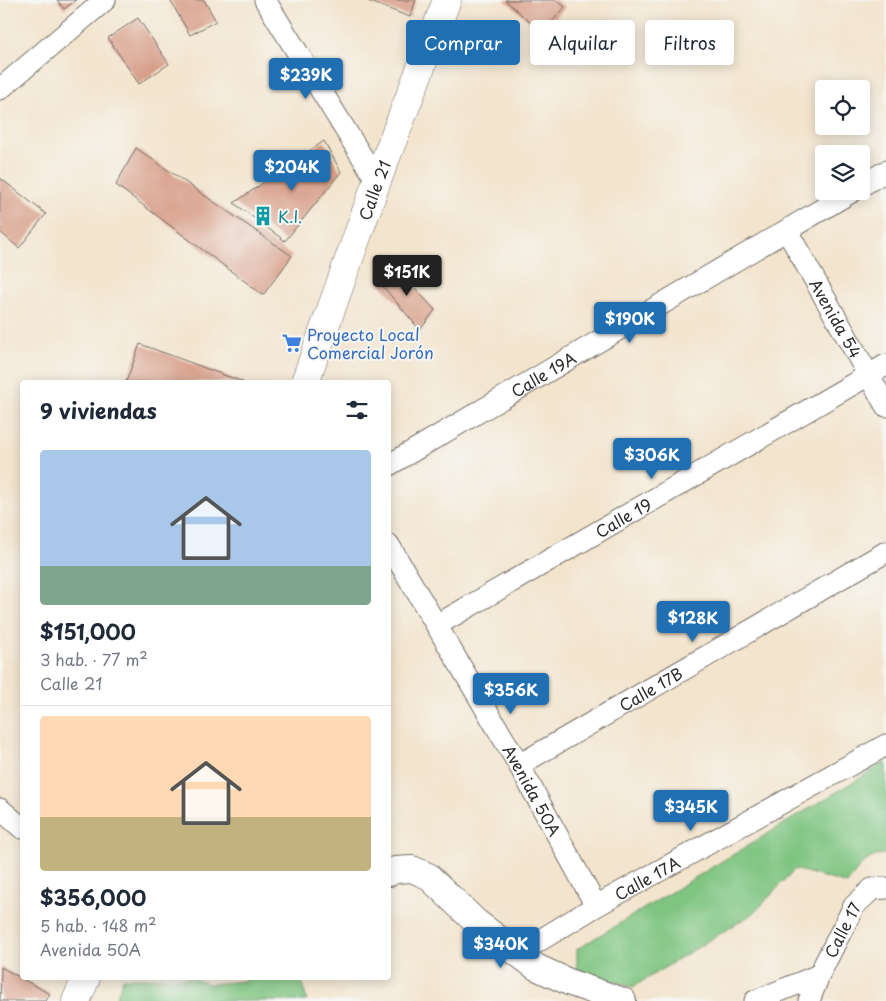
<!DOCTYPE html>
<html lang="es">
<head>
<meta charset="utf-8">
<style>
  :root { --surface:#fff; --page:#f2f2f3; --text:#1f2937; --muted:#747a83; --line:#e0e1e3; --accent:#1f6fb2 }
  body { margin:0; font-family:"Playpen Sans",sans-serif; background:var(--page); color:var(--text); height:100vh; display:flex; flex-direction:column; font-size:19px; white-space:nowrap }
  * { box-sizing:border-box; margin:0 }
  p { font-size:16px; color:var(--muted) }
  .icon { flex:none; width:28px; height:28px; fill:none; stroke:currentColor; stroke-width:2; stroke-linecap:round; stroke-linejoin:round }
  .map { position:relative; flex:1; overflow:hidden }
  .panel { position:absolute; left:20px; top:380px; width:371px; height:600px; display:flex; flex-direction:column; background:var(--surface); border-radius:5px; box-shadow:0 2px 12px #0003 }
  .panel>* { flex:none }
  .guide { position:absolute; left:406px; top:20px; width:404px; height:45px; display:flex; gap:10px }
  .buttons { position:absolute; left:815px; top:80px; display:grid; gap:10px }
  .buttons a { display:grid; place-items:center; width:55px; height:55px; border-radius:5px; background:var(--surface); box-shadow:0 2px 12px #0003; font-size:25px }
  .price { position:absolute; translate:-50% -42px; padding:0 11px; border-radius:5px; background:var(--accent); color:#fff; font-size:16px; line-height:32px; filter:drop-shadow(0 1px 2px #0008) }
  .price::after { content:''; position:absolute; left:50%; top:30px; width:15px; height:11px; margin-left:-8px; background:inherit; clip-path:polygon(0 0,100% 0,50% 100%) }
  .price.active { background:#222; color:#fff }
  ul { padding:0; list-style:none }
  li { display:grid; align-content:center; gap:10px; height:265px; padding:0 20px }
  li+li { border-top:1px solid var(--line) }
  li span { display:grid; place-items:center; height:155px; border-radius:5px; color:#555 }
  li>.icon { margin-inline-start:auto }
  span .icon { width:90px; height:90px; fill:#fffc; stroke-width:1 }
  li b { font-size:21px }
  h2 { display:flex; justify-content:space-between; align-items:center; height:60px; padding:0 20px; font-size:21px }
  .tag { padding:0 18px; border-radius:5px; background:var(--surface); box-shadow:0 2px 12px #0003; font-size:18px; line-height:45px }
  .tag.active { background:var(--accent); color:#fff }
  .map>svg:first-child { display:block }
  .green { fill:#7fc581; stroke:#557856 }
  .building { fill:#d89f89 }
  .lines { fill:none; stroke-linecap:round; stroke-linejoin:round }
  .minor-casing { stroke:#716c64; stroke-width:23 }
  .tertiary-casing { stroke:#716c64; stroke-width:28 }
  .secondary-casing { stroke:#716c64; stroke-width:29 }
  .minor { stroke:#fff; stroke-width:21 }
  .tertiary { stroke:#fff; stroke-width:26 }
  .secondary { stroke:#fff; stroke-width:28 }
  .labels { text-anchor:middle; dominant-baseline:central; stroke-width:4; stroke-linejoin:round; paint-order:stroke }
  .street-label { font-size:16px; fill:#2b2b2b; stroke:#f6f6f2 }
  .culture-label { font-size:16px; fill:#0d838f; stroke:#f6f6f2; text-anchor:start }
  .shop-label { font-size:16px; fill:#366cbe; stroke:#f6f6f2; text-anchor:start }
</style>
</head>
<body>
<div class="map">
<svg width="886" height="1001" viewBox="0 0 886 1001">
  <rect width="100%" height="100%" fill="#f6f6f2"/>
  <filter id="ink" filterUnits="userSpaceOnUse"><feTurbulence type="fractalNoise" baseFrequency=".02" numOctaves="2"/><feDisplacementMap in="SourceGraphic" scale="10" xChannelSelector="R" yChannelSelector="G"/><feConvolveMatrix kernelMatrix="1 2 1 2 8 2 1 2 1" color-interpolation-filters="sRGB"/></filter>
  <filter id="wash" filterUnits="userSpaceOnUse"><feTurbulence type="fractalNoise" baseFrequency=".0096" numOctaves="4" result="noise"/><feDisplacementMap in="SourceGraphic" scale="20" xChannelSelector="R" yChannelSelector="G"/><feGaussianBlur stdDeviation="1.12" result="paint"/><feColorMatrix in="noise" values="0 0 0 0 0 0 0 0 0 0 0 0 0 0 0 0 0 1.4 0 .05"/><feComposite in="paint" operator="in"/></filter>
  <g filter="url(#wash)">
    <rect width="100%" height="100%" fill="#f3e4cd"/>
    <path class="green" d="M886 762V854C867 855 857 869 847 884L795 869 754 913 633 987 577 969V949Z
      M123 978H191L210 984 244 981 250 978H301L307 1001H115Z"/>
    <g id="blocks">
      <path class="building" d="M57 0H76L64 9Z
        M170 0H204L216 21 190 35Z
        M365 0H416L410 17Z
        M505 0H556L565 7 542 33Z
        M138 18 169 64 139 84 108 38Z
        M324 141 341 172 285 241 234 203Z
        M136 148 292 256 263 295 116 185Z
        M0 178 46 214 19 248 0 232Z
        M393 264 435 310 420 330 380 283Z
        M140 344 243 382H126Z
        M1 967 50 994 46 1001H0Z"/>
    </g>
  </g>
  <g filter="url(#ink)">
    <use href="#blocks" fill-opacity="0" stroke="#716c64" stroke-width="1"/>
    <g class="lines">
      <defs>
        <g id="minor">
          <path d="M265 0 377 181"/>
          <path d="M0 89 105 0"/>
          <path d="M861 186 886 171"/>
          <path id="s1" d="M787 231 886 406"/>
          <path id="s2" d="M389 465 853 191"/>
          <path id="s3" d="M389 545 519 765 596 906"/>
          <path id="s4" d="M437 625 886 365"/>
          <path id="s5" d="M519 765 886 552"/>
          <path d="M0 809 22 828"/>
          <path id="s6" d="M516 955 596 906 886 745"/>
          <path id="s7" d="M755 1001 819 975 854 906 872 889 886 888"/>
          <path d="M809 1001 819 975"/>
        </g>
        <path id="tertiary" d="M389 873 395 870 412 869 428 876 476 922 536 967 571 983 623 1001"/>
        <g id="secondary">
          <path id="s8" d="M305 382 377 181 447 0"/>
          <path d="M76 1001 86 978"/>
        </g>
      </defs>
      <use href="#minor" class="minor-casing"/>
      <use href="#tertiary" class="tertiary-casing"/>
      <use href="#secondary" class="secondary-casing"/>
      <use href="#minor" class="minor"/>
      <use href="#tertiary" class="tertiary"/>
      <use href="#secondary" class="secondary"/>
    </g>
  </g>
  <defs>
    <symbol id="building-bare" viewBox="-9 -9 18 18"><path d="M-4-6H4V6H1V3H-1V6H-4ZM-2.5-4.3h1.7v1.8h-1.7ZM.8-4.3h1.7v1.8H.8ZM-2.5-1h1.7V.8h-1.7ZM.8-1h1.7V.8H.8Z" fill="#0f9aa8" stroke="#f6f6f2" stroke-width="2.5" paint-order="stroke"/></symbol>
    <symbol id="supermarket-bare" viewBox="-9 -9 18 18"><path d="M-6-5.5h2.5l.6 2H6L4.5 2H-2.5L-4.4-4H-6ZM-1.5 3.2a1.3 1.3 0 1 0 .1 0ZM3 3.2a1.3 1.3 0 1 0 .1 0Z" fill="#3f7fe0" stroke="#f6f6f2" stroke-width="2.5" paint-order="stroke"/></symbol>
  </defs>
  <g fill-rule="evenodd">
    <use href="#building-bare" x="249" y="202" width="28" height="28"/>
    <use href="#supermarket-bare" x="278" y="329" width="28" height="28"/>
  </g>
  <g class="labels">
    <g class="street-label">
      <text stroke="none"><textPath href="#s8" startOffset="204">Calle 21</textPath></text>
      <text stroke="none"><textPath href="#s1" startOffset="100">Avenida 54</textPath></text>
      <text stroke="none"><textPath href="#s2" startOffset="179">Calle 19A</textPath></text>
      <text stroke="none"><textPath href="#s4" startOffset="215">Calle 19</textPath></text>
      <text stroke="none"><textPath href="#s5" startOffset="152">Calle 17B</textPath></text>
      <text stroke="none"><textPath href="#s3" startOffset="284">Avenida 50A</textPath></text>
      <text stroke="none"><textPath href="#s6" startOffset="152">Calle 17A</textPath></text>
      <text stroke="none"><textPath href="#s7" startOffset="120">Calle 17</textPath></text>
    </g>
    <g class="culture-label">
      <text x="278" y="216">K.I.</text>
    </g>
    <g class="shop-label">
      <text x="307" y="334">Proyecto Local<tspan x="307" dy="18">Comercial Jorón</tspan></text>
    </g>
  </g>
</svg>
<div class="buttons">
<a><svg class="icon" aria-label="locate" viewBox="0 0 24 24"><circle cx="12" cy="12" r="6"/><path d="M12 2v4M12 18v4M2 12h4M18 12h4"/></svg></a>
<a><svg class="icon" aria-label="layers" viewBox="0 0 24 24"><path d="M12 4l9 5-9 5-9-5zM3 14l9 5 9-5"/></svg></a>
</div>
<b class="price" style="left:306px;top:100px">$239K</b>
<b class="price" style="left:292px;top:192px">$204K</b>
<b class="price active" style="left:407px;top:297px">$151K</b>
<b class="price" style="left:630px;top:344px">$190K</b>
<b class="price" style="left:652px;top:480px">$306K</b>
<b class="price" style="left:693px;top:643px">$128K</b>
<b class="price" style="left:511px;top:715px">$356K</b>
<b class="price" style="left:691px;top:832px">$345K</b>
<b class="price" style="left:501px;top:969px">$340K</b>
<div class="guide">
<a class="tag active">Comprar</a>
<a class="tag">Alquilar</a>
<a class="tag">Filtros</a>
</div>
<section class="panel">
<h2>9 viviendas<svg class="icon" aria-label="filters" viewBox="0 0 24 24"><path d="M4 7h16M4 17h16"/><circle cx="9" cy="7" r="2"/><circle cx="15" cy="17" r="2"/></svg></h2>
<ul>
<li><span style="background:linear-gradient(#a9c7e8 75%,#7fa58c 0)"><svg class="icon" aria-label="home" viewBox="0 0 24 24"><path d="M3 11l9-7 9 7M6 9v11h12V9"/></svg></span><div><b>$151,000</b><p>3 hab. · 77 m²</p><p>Calle 21</p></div></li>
<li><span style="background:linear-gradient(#ffd9b3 65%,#c2b280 0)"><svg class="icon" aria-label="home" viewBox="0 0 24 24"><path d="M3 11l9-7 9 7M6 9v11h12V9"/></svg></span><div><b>$356,000</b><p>5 hab. · 148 m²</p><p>Avenida 50A</p></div></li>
</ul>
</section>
</div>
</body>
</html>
